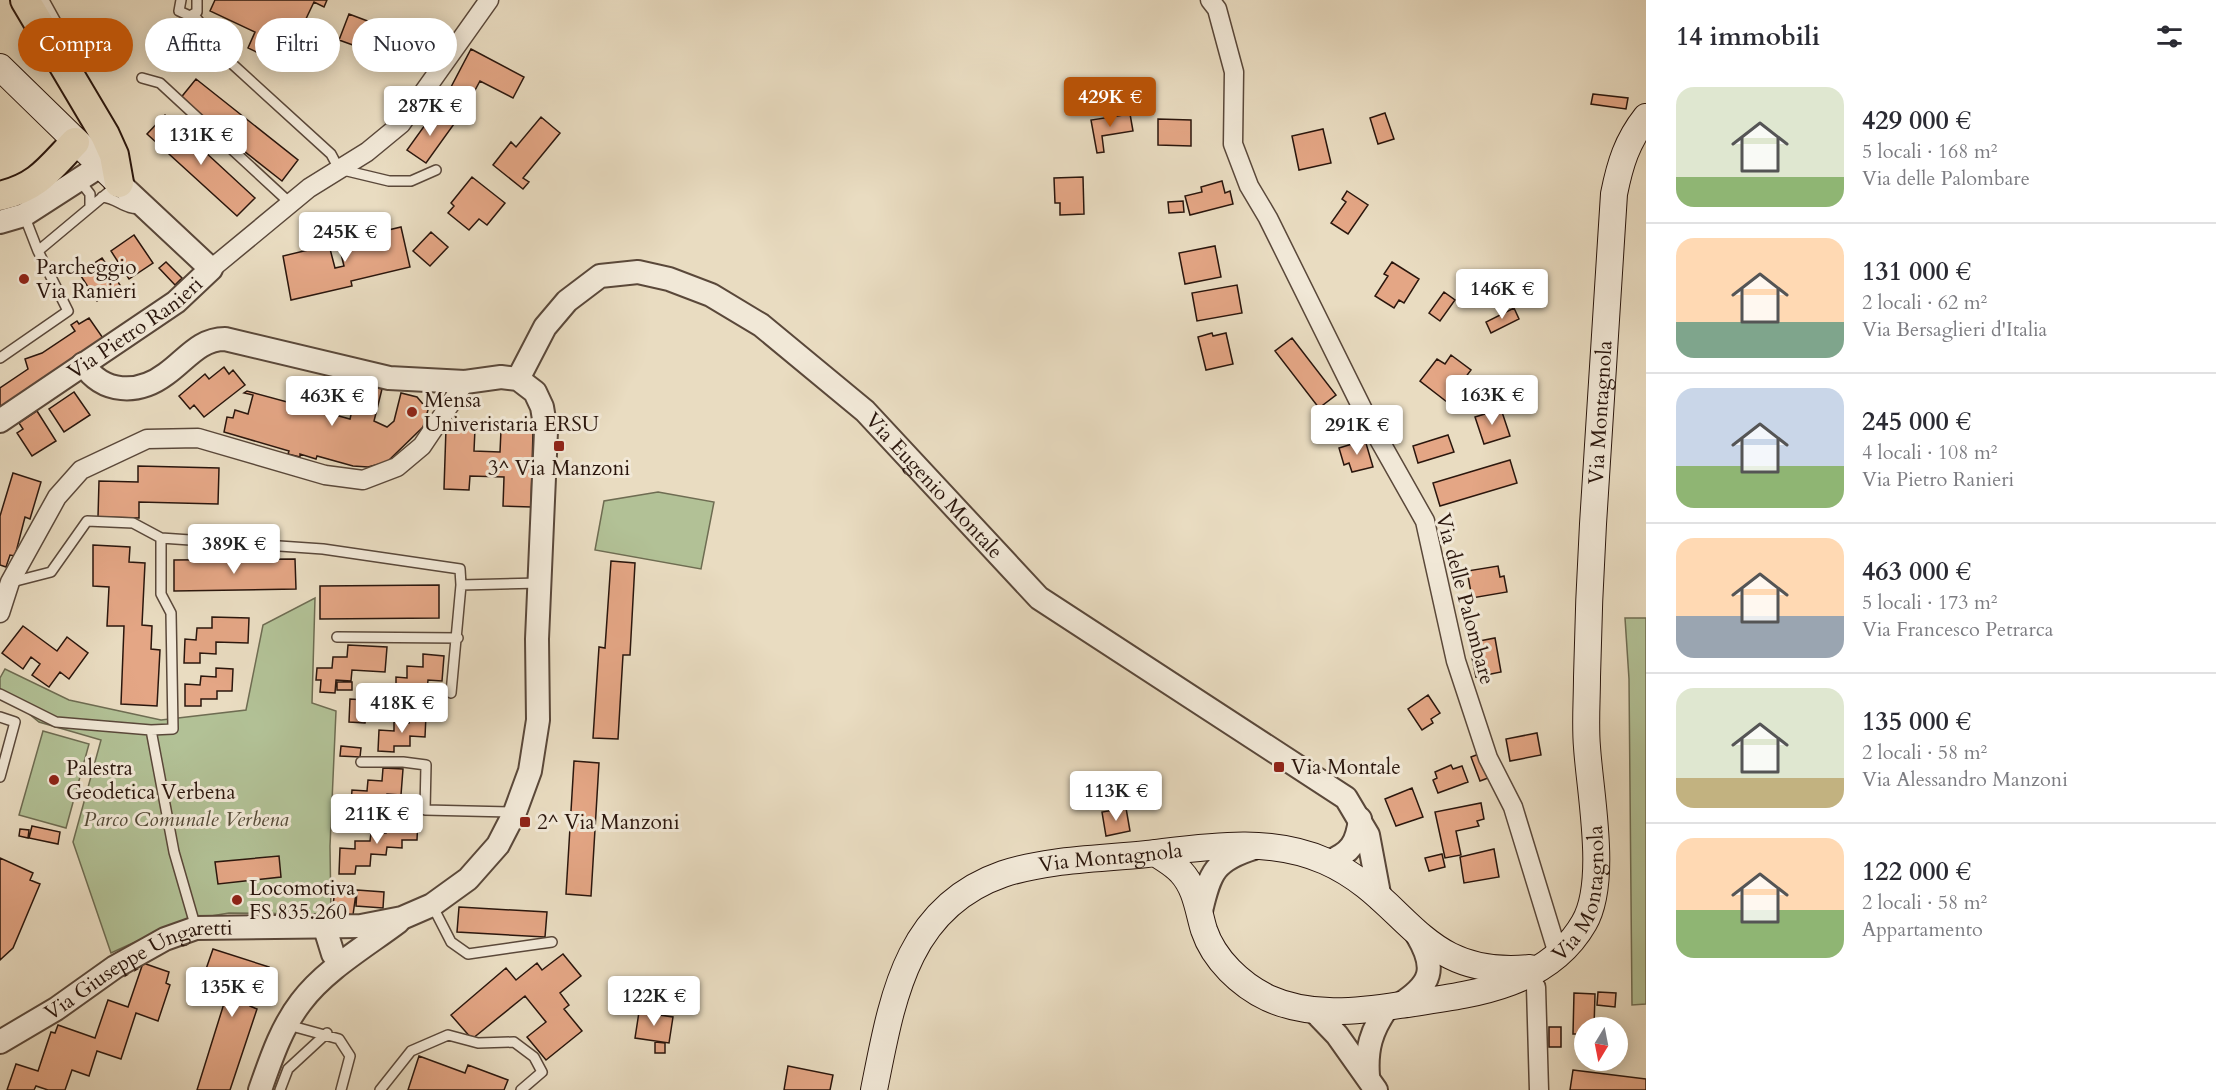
<!DOCTYPE html>
<html lang="it">
<head>
<meta charset="utf-8">
<style>
  :root { --surface:#fff; --page:#f7f7f7; --text:#2b2b33; --muted:#7c7c81; --line:#e1e1e2; --accent:#b45309 }
  body { margin:0; font-family:Cardo,serif; background:var(--page); color:var(--text); height:100vh; display:flex; flex-direction:column; font-size:22px; white-space:nowrap }
  * { box-sizing:border-box; margin:0 }
  p { font-size:20px; color:var(--muted) }
  .icon { flex:none; width:33px; height:33px; fill:none; stroke:currentColor; stroke-width:2; stroke-linecap:round; stroke-linejoin:round }
  .map { position:relative; flex:1; overflow:hidden }
  .sheet { display:flex; flex-direction:column; background:var(--surface); width:570px }
  .sheet>* { flex:none }
  .guide { position:absolute; left:18px; top:18px; width:570px; height:54px; display:flex; gap:12px }
  .needle { width:39px; rotate:190deg }
  .fabs { position:absolute; left:1574px; top:1017px; display:grid; gap:12px }
  .fabs a { display:grid; place-items:center; width:54px; height:54px; border-radius:50%; background:var(--surface); box-shadow:0 3px 15px #0003; font-size:30px }
  .price { position:absolute; translate:-50% -51px; padding:0 14px; border-radius:6px; background:#fff; color:#222; font-size:20px; line-height:39px; filter:drop-shadow(0 2px 3px #0008) }
  .price::after { content:''; position:absolute; left:50%; top:36px; width:18px; height:14px; margin-left:-9px; background:inherit; clip-path:polygon(0 0,100% 0,50% 100%) }
  .price.active { background:var(--accent); color:#fff }
  ul { padding:0; list-style:none }
  li { display:flex; align-items:center; gap:18px; height:150px; padding:0 30px }
  li+li { border-top:2px solid var(--line) }
  li span { display:grid; place-items:center; flex:none; width:168px; height:120px; border-radius:18px; color:#555 }
  li>.icon { margin-inline-start:auto }
  span .icon { width:72px; height:72px; fill:#fffc; stroke-width:1 }
  li b { font-size:26px }
  h2 { display:flex; justify-content:space-between; align-items:center; height:72px; padding:0 30px; font-size:26px }
  .pill { padding:0 21px; border-radius:27px; background:var(--surface); box-shadow:0 3px 15px #0003; font-size:21px; line-height:54px }
  .pill.active { background:var(--accent); color:#fff }
  main { display:flex; flex:1; min-height:0 }
  .map>svg:first-child { display:block }
  .green { fill:#b2c196; stroke:#6e6c52; stroke-width:1.5 }
  .building { fill:#e4a685; stroke:#2a160d; stroke-width:1.5 }
  .lines { fill:none; stroke-linecap:round; stroke-linejoin:round }
  .service-casing { stroke:#5a483a; stroke-width:12 }
  .minor-casing { stroke:#5a483a; stroke-width:21 }
  .tertiary-casing { stroke:#5a483a; stroke-width:26 }
  .secondary-casing { stroke:#2a160d; stroke-width:28 }
  .trunk-casing { stroke:#2a160d; stroke-width:32 }
  .service { stroke:#f1e8d7; stroke-width:9 }
  .minor { stroke:#f1e8d7; stroke-width:18 }
  .tertiary { stroke:#f1e8d7; stroke-width:22 }
  .secondary { stroke:#f1e8d7; stroke-width:26 }
  .trunk { stroke:#e9dcc1; stroke-width:28 }
  .poi-dot { fill:#8f2418; stroke:#f1e8d7; stroke-width:2 }
  .labels { text-anchor:middle; dominant-baseline:central; stroke-width:6; stroke-linejoin:round; paint-order:stroke }
  .poi-label { font-size:21px; fill:#2a160d; stroke:#f1e8d7; text-anchor:start }
  .street-label { font-size:21px; fill:#2a160d; stroke:#f1e8d7 }
  .park-label { font-size:21px; font-style:italic; fill:#534936; stroke:#f1e8d7 }
</style>
</head>
<body>
<main>
<div class="map">
<svg width="1646" height="1090" viewBox="0 0 1646 1090">
  <rect width="100%" height="100%" fill="#e9dcc1"/>
  <filter id="stains"><feTurbulence type="fractalNoise" baseFrequency=".00333" numOctaves="4"/><feColorMatrix values="0 0 0 0 .2 0 0 0 0 .09 0 0 0 0 .02 0 0 0 .5 -.17"/></filter>
  <radialGradient id="worn" r=".72"><stop offset=".6" stop-color="#630" stop-opacity="0"/><stop offset="1" stop-color="#630" stop-opacity=".3"/></radialGradient>
  <path class="green" d="M658 492 714 502 701 569 595 550 604 501Z
    M315 598 312 703 336 711 330 846 331 914 229 913 181 921 111 953 73 842 101 740 39 722 0 690V678L5 669 69 700 161 720 246 710 263 625Z
    M1625 618H1646V1004L1632 1005 1629 679Z
    M43 731 89 744 66 828 19 815Z"/>
  <path class="building" d="M215 0H327L324 7 314 2 284 65 248 48 255 32 210 11Z
    M349 14 386 28 384 32 391 34 386 47 379 44 375 53 339 40Z
    M471 49 524 77 513 98 480 81 460 118 440 108Z
    M196 79 298 160 282 181 179 100Z
    M1593 94 1628 98 1626 109 1591 104Z
    M435 111 454 124 426 163 407 150Z
    M1385 113 1394 139 1378 144 1370 118Z
    M1130 114 1133 131 1102 136 1104 152 1097 153 1091 120Z
    M165 115 255 198 237 216 147 134Z
    M541 117 560 133 523 178 529 182 523 189 493 165 511 142 516 147Z
    M1158 119 1191 120V146L1158 145Z
    M1323 129 1331 163 1299 170 1292 136Z
    M472 177 505 203 487 225 479 219 469 230 448 213 454 206 451 203Z
    M1083 177 1084 214 1060 215V203H1055L1054 178Z
    M1222 181 1225 193 1230 191 1233 204 1190 215 1185 196 1202 192 1201 187Z
    M1347 191 1368 205 1348 234 1331 223 1346 202 1342 199Z
    M1183 201 1184 212 1169 213 1168 202Z
    M401 227 410 267 351 281 352 286 291 300 283 256 329 245 335 268 344 266 338 242Z
    M431 232 448 247 430 266 413 251Z
    M134 235 153 263 129 279 111 251Z
    M1215 246 1221 277 1185 284 1179 253Z
    M102 258 120 285 97 301 79 273Z
    M166 262 182 278 175 285 159 268Z
    M1392 262 1419 279 1404 303 1399 300 1394 308 1375 296 1388 276 1384 274Z
    M1237 285 1242 313 1197 321 1192 293Z
    M1444 292 1455 300 1440 321 1429 313Z
    M1514 308 1519 319 1491 333 1486 322Z
    M89 318 105 341 0 413V388L28 369 25 359 42 353 75 331 71 325 77 321 79 324Z
    M1212 333 1213 336 1226 333 1233 364 1206 370 1198 337Z
    M1292 338 1336 395 1319 408 1275 351Z
    M1451 355 1471 370 1447 402 1420 381 1437 359 1445 364Z
    M224 367 229 374 233 370 245 385 204 417 194 405 190 409 179 396 205 374 209 379Z
    M340 378 382 389 374 421 387 427 394 421 401 393 417 397 428 410 423 427 387 462 368 467 353 466 317 456 316 459 300 454V457L288 454 289 451 224 432 227 417 233 418 235 410 248 414 253 395 244 393 247 391 350 419 354 402 335 397Z
    M74 392 90 415 64 432 49 409Z
    M1501 409 1510 436 1484 444 1475 417Z
    M37 411 56 441 32 456 17 433 23 429 19 423Z
    M446 428 475 429 474 451 500 452 501 430 533 431 531 507 503 506 504 477 470 476 469 490 444 489Z
    M1448 435 1454 452 1418 463 1413 446Z
    M1365 440 1373 467 1352 472 1349 463 1344 465 1339 448Z
    M1510 460 1517 483 1440 506 1433 483Z
    M138 466 219 468 218 504 139 502V518L98 517 99 481 138 482Z
    M13 473 41 482 30 519 25 517 15 556 10 555 6 567 0 565V516Z
    M93 545 130 547 129 562 145 563 142 625 152 626 151 649 160 650 157 706 121 704 124 626H107L109 587 93 586Z
    M295 559 296 589 174 591V560Z
    M611 561 635 563 630 655H623L618 739 593 738 599 647 605 648Z
    M1498 566 1500 577 1504 576 1507 592 1472 598 1467 571Z
    M439 585V618L320 619V586Z
    M212 617 249 618 248 643 216 642V654L200 653V663H184L185 639 196 640 197 628H212Z
    M23 626 57 651 67 637 88 653 69 679 60 672 49 687 32 675 40 664 31 657 23 669 2 653Z
    M1495 638 1501 672 1476 677 1469 643Z
    M348 645 387 647 385 672 352 670 351 681 336 680 335 693 320 692 321 680H316L317 668H332L333 657H347Z
    M423 654 444 656 442 681 428 680 427 692 412 691V700L396 699V707L380 706V715L366 714 365 723 349 722 350 699 365 700V692L380 693V684L396 685V677L407 678V666L423 667Z
    M216 668 233 669 232 691H217V699H201V706H185V684L200 685 201 676 216 677Z
    M337 682H352V690H337Z
    M1428 695 1440 713 1431 719 1433 723 1422 730 1408 709Z
    M409 715H426L425 737 410 736V746H394V752L378 751 379 730 394 731V722L409 723Z
    M1537 733 1541 755 1510 761 1506 739Z
    M341 746 361 748 360 757 340 756Z
    M1479 754 1488 778 1480 781 1471 757Z
    M574 761 599 763 591 896 566 894Z
    M1451 765 1453 769 1462 766 1468 782 1438 793 1433 780 1437 778 1435 772Z
    M383 768 403 769 401 795 387 794 386 805 372 804 371 816H357L356 828 340 827V813H336V801L351 803 352 790 367 791 368 780 382 781Z
    M1412 788 1423 817 1396 826 1385 799Z
    M1481 803 1484 819 1477 821 1479 826 1456 831 1461 855 1445 858 1435 812Z
    M1126 808 1130 831 1106 836 1102 812Z
    M401 817 418 818 417 840H402V848L387 847 386 855 371 854 370 866H356L355 874H339L340 848 355 849V841H370L371 833H386V826H401Z
    M32 826 60 832 58 844 29 838Z
    M20 829 29 830 28 838 19 836Z
    M1494 849 1499 877 1464 883 1460 857Z
    M1442 854 1445 867 1429 871 1425 858Z
    M279 856 281 877 218 884 215 862Z
    M0 858 33 873 30 880 40 884 13 948 0 960Z
    M335 890 356 893 353 915 332 912Z
    M357 890 384 892 383 908 356 906Z
    M459 907 547 912 545 937 457 932Z
    M213 949 269 967 261 992 256 990 250 1006 257 1009 230 1090H197L231 981 205 972Z
    M563 954 581 976 560 993 569 1005 564 1009 582 1031 546 1060 527 1037 546 1022 525 996 472 1039 451 1015 506 968 516 980 537 963 542 970Z
    M143 963 169 972 166 983 170 985 158 1021 136 1013 121 1059 97 1051 89 1076 72 1070 65 1090H48L36 1086 34 1090H7L16 1064 38 1071 51 1032 55 1033 58 1025 95 1038 108 1000 128 1007Z
    M1598 992 1616 993 1615 1007 1597 1005Z
    M1574 993 1595 994 1594 1028H1584V1034H1573Z
    M624 995 639 999 637 1009 621 1005Z
    M639 1012 673 1017 669 1043 635 1038Z
    M1549 1027H1561V1047H1549Z
    M655 1042 665 1043V1053H655Z
    M419 1056 465 1073 468 1065 508 1080 504 1090H408Z
    M788 1066 833 1075 830 1090H784Z
    M1573 1070 1646 1079V1090H1570Z"/>
  <g class="lines">
    <defs>
      <path id="service" d="M44 0 66 40 64 53
        M181 0 179 11 190 16 197 12V0
        M194 15 229 61 331 154 339 169 389 181H411L436 170
        M142 78 160 83 290 203
        M76 184 83 185 90 194V206
        M102 197C117 198 126 211 141 208
        M24 215 38 251
        M0 358 68 311 38 251 117 185
        M12 582 51 572 87 521 133 523 161 538 323 549 460 569 461 585
        M337 637 458 638
        M451 693 461 585 540 583
        M0 694 56 722 151 730 174 852 196 928
        M0 717 15 722 0 777
        M151 730 173 729 171 613 161 594V538
        M361 762H403L426 765 425 810 513 812
        M432 905 451 942 468 954 552 942
        M288 1025 339 1039 350 1056 341 1090
        M280 1090 288 1069 327 1033
        M380 1090 411 1051 448 1035 478 1043 514 1042 534 1057 542 1072 521 1090"/>
      <path id="minor" d="M1210 0 1217 9 1234 72 1233 144 1249 186 1268 218 1368 420 1425 521 1456 661 1488 758 1513 807 1558 954
        M211 269 309 188 367 152 401 124 489 0
        M0 613 10 582 57 497 81 470 147 439 198 438 325 475 363 480 397 467 422 446 465 382
        M1536 987 1539 1090"/>
      <g id="tertiary">
        <path d="M0 222 24 215 100 166"/>
        <path id="s1" d="M518 379 545 327 567 301 600 276 638 272 669 279 711 295 761 325 865 411 1039 598 1346 798 1368 835 1380 899"/>
        <path id="s2" d="M0 421 176 302 211 269 119 183"/>
        <path d="M1328 862C1351 853 1357 843 1360 819"/>
        <path d="M1201 911C1210 872 1215 860 1254 848"/>
        <path d="M324 925 333 954"/>
        <path d="M1399 1005C1432 984 1437 969 1417 935"/>
        <path d="M1313 1010 1337 1035 1376 1090"/>
        <path id="s3" d="M0 1042 56 1009 115 967 165 939 196 928 361 926 402 918 432 905 468 879 498 845 515 812 530 771 538 720 537 639 546 431 542 407 535 392 518 379 501 377 465 382 389 378 225 339C199 339 186 360 166 374 138 395 103 394 83 364"/>
        <path d="M1368 1076C1366 1049 1371 1031 1387 1008"/>
        <path d="M260 1090C271 1059 281 1028 301 1002 325 970 366 946 398 922"/>
      </g>
      <g id="secondary">
        <path d="M0 67 119 183"/>
        <path id="s4" d="M1156 853C1164 859 1174 864 1181 872 1196 888 1198 910 1204 930 1214 960 1241 985 1268 998 1310 1017 1356 1012 1400 1005 1466 995 1546 989 1584 923 1608 882 1590 794 1587 747 1585 724 1587 700 1587 677 1588 626 1590 575 1593 524 1600 414 1607 304 1614 194 1620 164 1627 141 1646 117"/>
        <path id="s5" d="M874 1090C892 1001 905 908 1003 874 1048 859 1101 859 1147 854 1206 847 1268 836 1325 861 1409 898 1418 979 1530 968"/>
      </g>
      <path id="trunk" d="M25 0 105 135 114 155 119 183
        M0 196C38 187 49 169 75 142"/>
    </defs>
    <use href="#service" class="service-casing"/>
    <use href="#minor" class="minor-casing"/>
    <use href="#tertiary" class="tertiary-casing"/>
    <use href="#secondary" class="secondary-casing"/>
    <use href="#trunk" class="trunk-casing"/>
    <use href="#service" class="service"/>
    <use href="#minor" class="minor"/>
    <use href="#tertiary" class="tertiary"/>
    <use href="#secondary" class="secondary"/>
    <use href="#trunk" class="trunk"/>
  </g>
  <g class="poi-dot">
    <circle cx="24" cy="279" r="6"/>
    <circle cx="412" cy="412" r="6"/>
    <rect x="553" y="440" width="12" height="12" rx="3"/>
    <rect x="1273" y="761" width="12" height="12" rx="3"/>
    <circle cx="54" cy="780" r="6"/>
    <rect x="519" y="816" width="12" height="12" rx="3"/>
    <circle cx="237" cy="900" r="6"/>
  </g>
  <g class="labels">
    <g class="poi-label">
      <text x="36" y="267">Parcheggio<tspan x="36" dy="24">Via Ranieri</tspan></text>
      <text x="424" y="400">Mensa<tspan x="424" dy="24">Univeristaria ERSU</tspan></text>
      <text x="559" y="468" text-anchor="middle">3^ Via Manzoni</text>
      <text x="1291" y="767">Via Montale</text>
      <text x="66" y="768">Palestra<tspan x="66" dy="24">Geodetica Verbena</tspan></text>
      <text x="537" y="822">2^ Via Manzoni</text>
      <text x="249" y="888">Locomotiva<tspan x="249" dy="24">FS 835.260</tspan></text>
    </g>
    <g class="street-label">
      <text stroke="none"><textPath href="#s2" startOffset="164">Via Pietro Ranieri</textPath></text>
      <text stroke="none"><textPath href="#s4" startOffset="1047">Via Montagnola</textPath></text>
      <text stroke="none"><textPath href="#s1" startOffset="544">Via Eugenio Montale</textPath></text>
      <text transform="translate(1465 599) rotate(75)">Via delle Palombare</text>
      <text stroke="none"><textPath href="#s5" startOffset="375">Via Montagnola</textPath></text>
      <text stroke="none"><textPath href="#s4" startOffset="561">Via Montagnola</textPath></text>
      <text stroke="none"><textPath href="#s3" startOffset="159">Via Giuseppe Ungaretti</textPath></text>
    </g>
    <g class="park-label">
      <text x="186" y="819">Parco Comunale Verbena</text>
    </g>
  </g>
  <rect width="100%" height="100%" filter="url(#stains)"/>
  <rect width="100%" height="100%" fill="url(#worn)"/>
</svg>
<div class="fabs">
<a><svg class="needle" viewBox="-14 -14 28 28"><path d="M0-13l5 13h-10z" fill="#e53935"/><path d="M0 13l5-13h-10z" fill="#7c7c81"/></svg></a>
</div>
<b class="price active" style="left:1110px;top:128px">429K €</b>
<b class="price" style="left:430px;top:137px">287K €</b>
<b class="price" style="left:201px;top:166px">131K €</b>
<b class="price" style="left:345px;top:263px">245K €</b>
<b class="price" style="left:1502px;top:320px">146K €</b>
<b class="price" style="left:1492px;top:426px">163K €</b>
<b class="price" style="left:332px;top:427px">463K €</b>
<b class="price" style="left:1357px;top:456px">291K €</b>
<b class="price" style="left:234px;top:575px">389K €</b>
<b class="price" style="left:402px;top:734px">418K €</b>
<b class="price" style="left:1116px;top:822px">113K €</b>
<b class="price" style="left:377px;top:845px">211K €</b>
<b class="price" style="left:232px;top:1018px">135K €</b>
<b class="price" style="left:654px;top:1027px">122K €</b>
<div class="guide">
<a class="pill active">Compra</a>
<a class="pill">Affitta</a>
<a class="pill">Filtri</a>
<a class="pill">Nuovo</a>
</div>
</div>
<section class="sheet">
<h2>14 immobili<svg class="icon" aria-label="filters" viewBox="0 0 24 24"><path d="M4 7h16M4 17h16"/><circle cx="9" cy="7" r="2"/><circle cx="15" cy="17" r="2"/></svg></h2>
<ul>
<li><span style="background:linear-gradient(#dfe7d0 75%,#8fb573 0)"><svg class="icon" aria-label="home" viewBox="0 0 24 24"><path d="M3 11l9-7 9 7M6 9v11h12V9"/></svg></span><div><b>429 000 €</b><p>5 locali · 168 m²</p><p>Via delle Palombare</p></div></li>
<li><span style="background:linear-gradient(#ffd9b3 70%,#7fa58c 0)"><svg class="icon" aria-label="home" viewBox="0 0 24 24"><path d="M3 11l9-7 9 7M6 9v11h12V9"/></svg></span><div><b>131 000 €</b><p>2 locali · 62 m²</p><p>Via Bersaglieri d'Italia</p></div></li>
<li><span style="background:linear-gradient(#c9d6e8 65%,#8fb573 0)"><svg class="icon" aria-label="home" viewBox="0 0 24 24"><path d="M3 11l9-7 9 7M6 9v11h12V9"/></svg></span><div><b>245 000 €</b><p>4 locali · 108 m²</p><p>Via Pietro Ranieri</p></div></li>
<li><span style="background:linear-gradient(#ffd9b3 65%,#9aa5b1 0)"><svg class="icon" aria-label="home" viewBox="0 0 24 24"><path d="M3 11l9-7 9 7M6 9v11h12V9"/></svg></span><div><b>463 000 €</b><p>5 locali · 173 m²</p><p>Via Francesco Petrarca</p></div></li>
<li><span style="background:linear-gradient(#dfe7d0 75%,#c2b280 0)"><svg class="icon" aria-label="home" viewBox="0 0 24 24"><path d="M3 11l9-7 9 7M6 9v11h12V9"/></svg></span><div><b>135 000 €</b><p>2 locali · 58 m²</p><p>Via Alessandro Manzoni</p></div></li>
<li><span style="background:linear-gradient(#ffd9b3 60%,#8fb573 0)"><svg class="icon" aria-label="home" viewBox="0 0 24 24"><path d="M3 11l9-7 9 7M6 9v11h12V9"/></svg></span><div><b>122 000 €</b><p>2 locali · 58 m²</p><p>Appartamento</p></div></li>
</ul>
</section>
</main>
</body>
</html>
